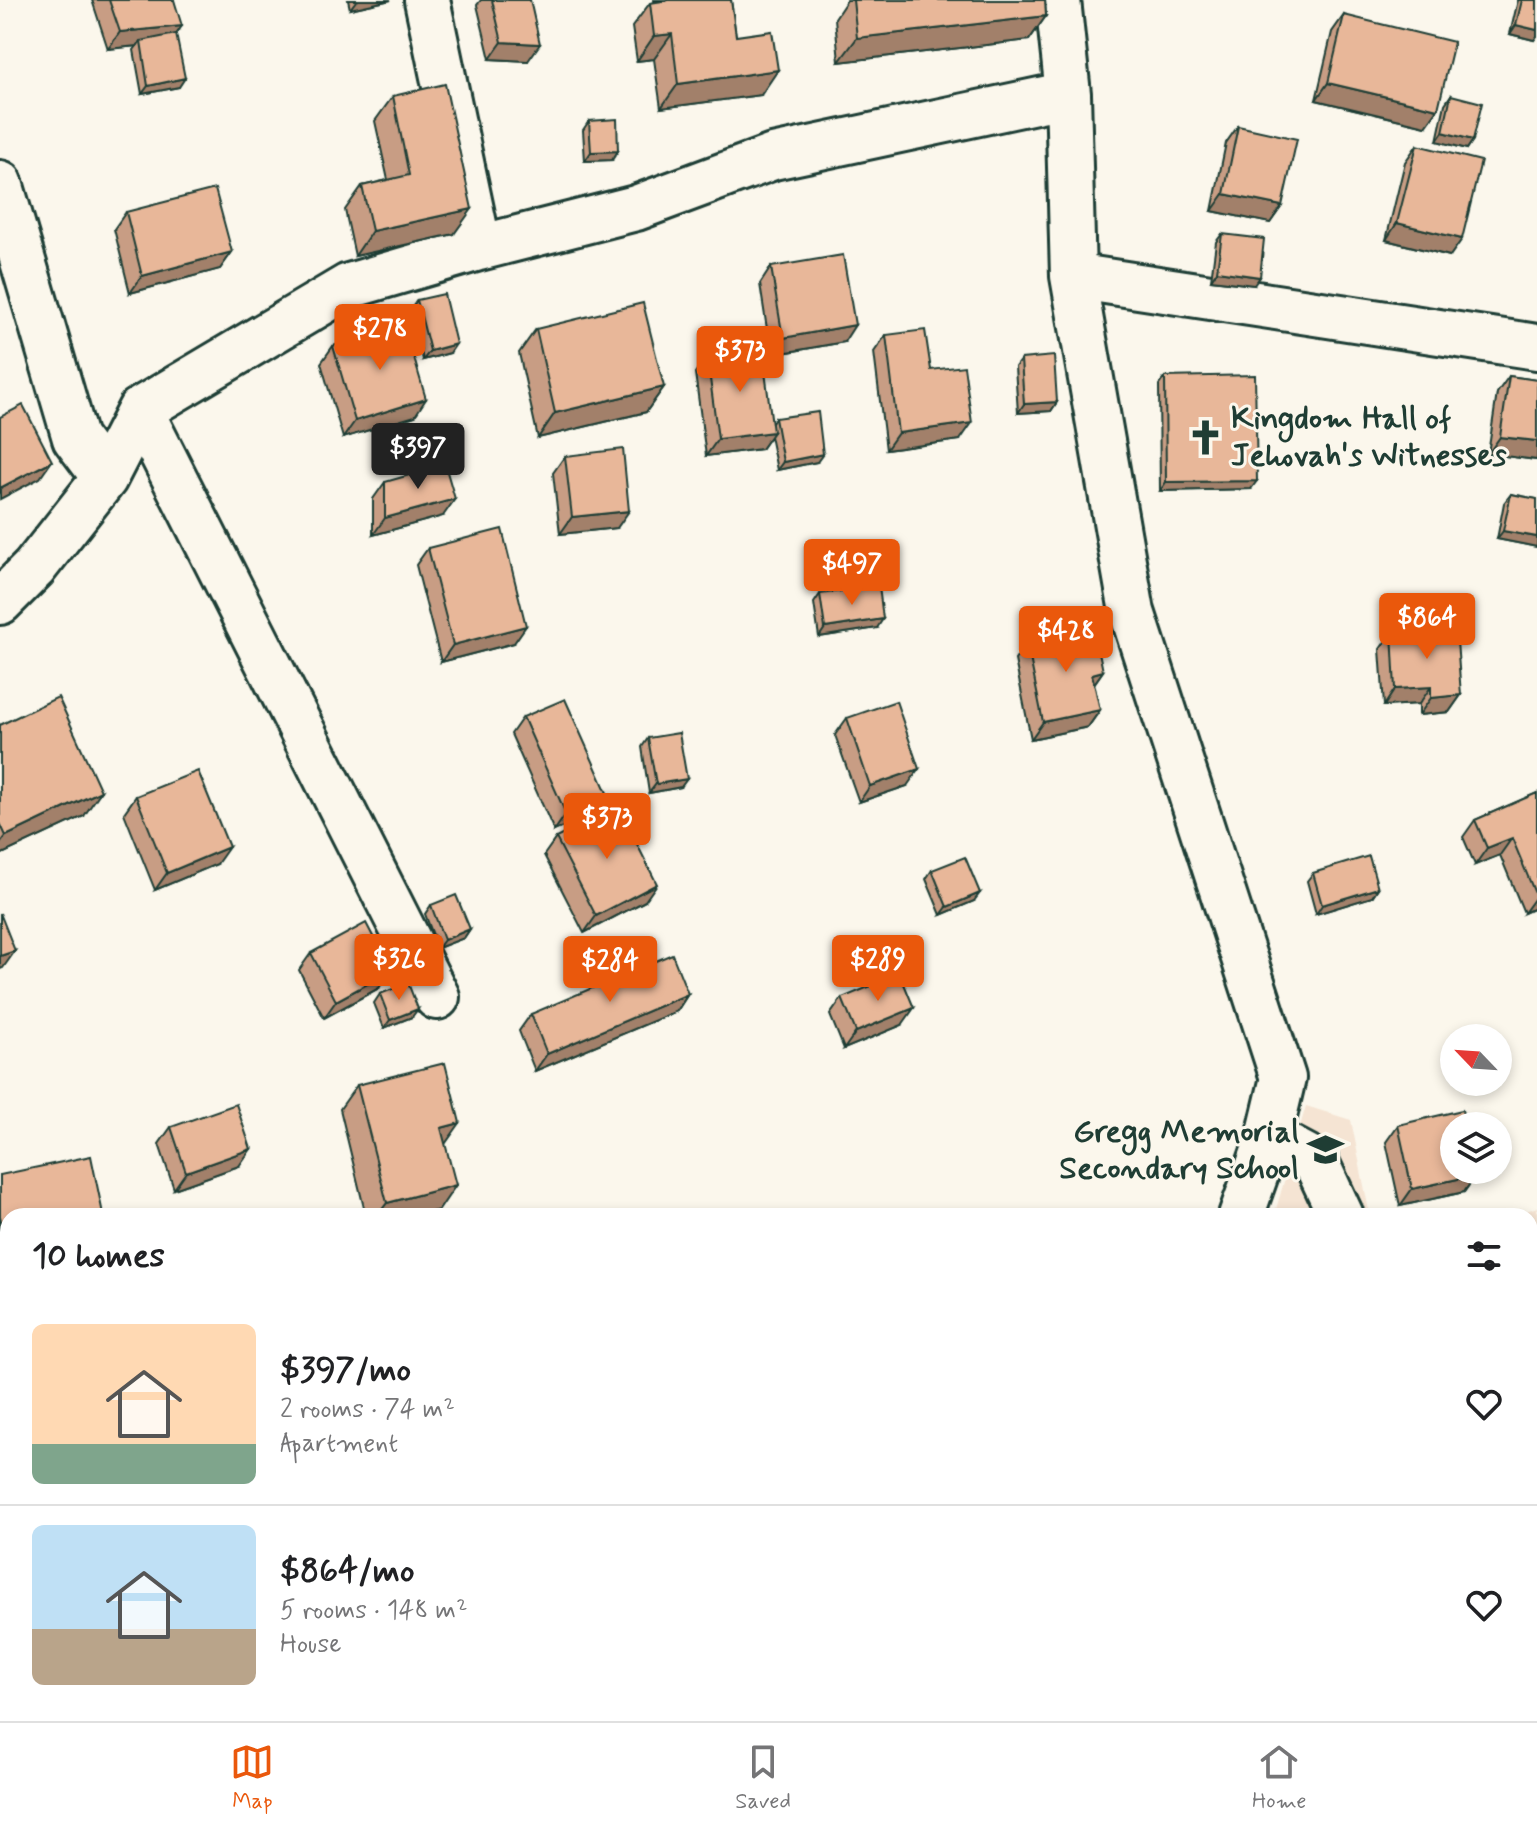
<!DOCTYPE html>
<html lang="en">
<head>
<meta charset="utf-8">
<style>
  :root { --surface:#fff; --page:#f2f2f2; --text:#202124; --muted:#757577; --line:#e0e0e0; --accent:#ea580c }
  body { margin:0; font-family:Mynerve,sans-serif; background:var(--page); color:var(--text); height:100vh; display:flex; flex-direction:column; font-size:30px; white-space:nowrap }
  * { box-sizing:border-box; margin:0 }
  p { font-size:26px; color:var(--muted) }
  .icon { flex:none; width:44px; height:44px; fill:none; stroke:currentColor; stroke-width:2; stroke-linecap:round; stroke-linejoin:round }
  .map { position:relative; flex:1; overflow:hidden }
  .panel { position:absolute; left:0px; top:1208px; width:1538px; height:514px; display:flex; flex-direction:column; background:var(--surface); border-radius:24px 24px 0 0; box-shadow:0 4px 12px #0003 }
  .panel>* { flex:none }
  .needle { width:52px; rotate:295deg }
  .buttons { position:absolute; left:1440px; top:1024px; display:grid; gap:16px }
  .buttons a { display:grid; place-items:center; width:72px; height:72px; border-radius:50%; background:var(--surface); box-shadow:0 4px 12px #0003; font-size:40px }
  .price { position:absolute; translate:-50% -68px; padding:0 18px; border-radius:8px; background:var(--accent); color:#fff; font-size:26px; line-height:52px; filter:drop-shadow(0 2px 4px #0008) }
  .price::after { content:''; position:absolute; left:50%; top:48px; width:24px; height:18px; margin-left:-12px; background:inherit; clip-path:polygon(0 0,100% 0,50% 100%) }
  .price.on { background:#222; color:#fff }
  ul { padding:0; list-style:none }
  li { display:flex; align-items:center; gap:24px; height:200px; padding:0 32px }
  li+li { border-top:2px solid var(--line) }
  li span { display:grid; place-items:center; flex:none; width:224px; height:160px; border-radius:12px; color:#555 }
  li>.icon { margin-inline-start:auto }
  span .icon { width:96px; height:96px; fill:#fffc; stroke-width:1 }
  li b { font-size:34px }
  h2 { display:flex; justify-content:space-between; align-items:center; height:96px; padding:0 32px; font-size:34px }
  .dock { display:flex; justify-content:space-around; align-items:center; height:112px; border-top:2px solid var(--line); background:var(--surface); font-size:22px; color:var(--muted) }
  .dock a { display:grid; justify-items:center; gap:4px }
  .dock .on { color:var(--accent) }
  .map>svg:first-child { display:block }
  .built { fill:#f5e4d3 }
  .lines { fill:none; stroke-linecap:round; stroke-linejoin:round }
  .stream { stroke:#6095a2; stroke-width:14 }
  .minor-casing { stroke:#1f3d34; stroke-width:50 }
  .minor { stroke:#fbf7ec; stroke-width:44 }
  .wall { fill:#c89d84; stroke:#1f3d34; stroke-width:2 }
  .shaded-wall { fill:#a2806b; stroke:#1f3d34; stroke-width:2 }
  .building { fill:#e8b799; stroke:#1f3d34; stroke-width:2 }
  .labels { text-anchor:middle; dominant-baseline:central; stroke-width:6; stroke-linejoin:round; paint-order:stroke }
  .poi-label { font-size:32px; font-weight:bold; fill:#1f3d34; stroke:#fbf7ec; text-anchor:start }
</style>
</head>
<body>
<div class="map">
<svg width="1537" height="1721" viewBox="0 0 1537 1721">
  <rect width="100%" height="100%" fill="#fbf7ec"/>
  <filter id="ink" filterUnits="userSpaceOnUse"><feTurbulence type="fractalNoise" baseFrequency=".0125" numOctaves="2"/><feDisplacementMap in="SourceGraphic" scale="16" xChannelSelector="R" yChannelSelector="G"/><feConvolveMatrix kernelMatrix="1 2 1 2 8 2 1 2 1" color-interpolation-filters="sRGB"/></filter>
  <g filter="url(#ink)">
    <path class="built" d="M1306 1106 1351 1120 1370 1216H1274Z
      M1537 1207V1721H1154V1714H1530V1216H1514Z"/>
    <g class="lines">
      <path class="stream" d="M0 1374 8 1377"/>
      <defs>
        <path id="minor" d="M427 0 479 248
          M1058 0 1068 94 1073 276 1132 612 1283 1078 1269 1137 1241 1216
          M0 183 75 438 105 478
          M1073 276 1537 347
          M140 410 437 997
          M0 602 34 568 105 478 140 410 349 286 479 248 636 208 773 157 1068 94
          M1269 1137 1316 1162 1341 1216
          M0 1464 8 1486
          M31 1721V1714
          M1111 1721 1113 1714"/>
      </defs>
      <use href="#minor" class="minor-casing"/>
      <use href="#minor" class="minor"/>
    </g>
    <path class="wall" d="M92 0H174L179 87 142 94 134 50 137 46 108 49Z
      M348 0H391L350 9Z
      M481 0H530L528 61 490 59 477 5Z
      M654 0H731L736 36 761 95 661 108 654 59 637 61 632 27 650 3 655 2Z
      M847 0H1045L1046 16 1029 40 839 62 835 18Z
      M1518 0H1537V36L1534 40 1510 34Z
      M1344 15 1426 126 1316 100 1332 32Z
      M1451 95 1473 140 1467 149 1437 141 1445 104Z
      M393 96 454 234 355 256 345 210 362 186 388 180 375 121Z
      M589 121 612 160 585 161 583 130Z
      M1238 126 1282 206 1270 223 1212 211 1226 143Z
      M1417 145 1450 256 1386 240 1405 162Z
      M126 212 232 252 220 269 130 293 114 229Z
      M1222 234 1254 285 1211 280 1216 242Z
      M771 267 844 342 771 355 760 284Z
      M417 300 450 353 423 360 411 309Z
      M536 329 664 387 646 412 538 438 519 353Z
      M886 335 931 370 960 440 886 450 874 352Z
      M333 346 415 416 343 438 321 363Z
      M707 356 772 423 775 418 817 462 777 470 770 436 761 449 706 456 695 373Z
      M1021 359 1057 402 1051 411 1018 413 1015 367Z
      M1509 376 1537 380V460L1488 454 1497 393Z
      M1165 377 1251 489 1160 491 1159 385Z
      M565 456 617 528 560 534 553 473Z
      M385 482 443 516 373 535V499Z
      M1511 494 1537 499V547L1497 539 1504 503Z
      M428 548 514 643 441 662 416 565Z
      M820 594 877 628 819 637 814 603Z
      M1392 632 1461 695 1449 712 1419 715V704L1384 706 1380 649Z
      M1027 643 1103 671 1094 684 1100 710 1088 727 1031 739 1015 660Z
      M523 717 608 795 596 812 554 831 511 734Z
      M847 718 907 786 859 802 835 735Z
      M0 725 84 816 0 855Z
      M648 738 681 787 649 793 642 747Z
      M1537 793V907L1524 913 1500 855 1475 865 1463 837 1475 820Z
      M136 796 217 864 155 890 124 813Z
      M556 838 645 901 584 933 544 855Z
      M932 870 974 901 941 915 926 879Z
      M1313 873 1378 888 1372 897 1316 914 1307 881Z
      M431 905 470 929 464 938 438 948 425 914Z
      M311 953 379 988 324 1018 299 970Z
      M380 994 412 1017 384 1028 374 1003Z
      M688 994 677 1011 535 1071 519 1031 531 1014Z
      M842 998 902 1025 844 1049 830 1015Z
      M357 1085 445 1143 439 1210 415 1216H366L340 1109Z
      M1398 1125 1476 1175 1464 1192 1400 1206 1386 1142Z
      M171 1127 239 1166 174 1189 159 1144Z
      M0 1175 8 1249 0 1250Z
      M1194 1714H1230L1229 1721H1189Z
      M1257 1714H1321L1320 1721H1253Z
      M1379 1714H1453L1452 1721H1378Z"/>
    <path class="shaded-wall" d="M359 0H391L350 9 356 1Z
      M1046 16 1029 40 839 62 857 38Z
      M1516 25 1537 30V36L1534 40 1510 34Z
      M182 26 170 43 141 41 137 46 108 49 120 32Z
      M672 34 654 59 637 61 654 36Z
      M502 42 540 44 528 61 490 59Z
      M778 70 761 95 661 108 678 84Z
      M185 78 179 87 142 94 148 86Z
      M1328 83 1438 109 1426 126 1316 100Z
      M1443 132 1473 140 1467 149 1437 141Z
      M618 151 612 160 585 161 591 152Z
      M1224 194 1282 206 1270 223 1212 211Z
      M472 209 454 234 355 256 372 231Z
      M1397 223 1462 239 1450 256 1386 240Z
      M232 252 220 269 130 293 142 276Z
      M1217 271 1260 277 1254 285 1211 280Z
      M855 325 844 342 771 355 783 338Z
      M456 344 450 353 423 360 430 351Z
      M664 387 646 412 538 438 555 413Z
      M426 399 415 416 343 438 355 421Z
      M1057 402 1051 411 1018 413 1024 404Z
      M972 423 960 440 886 450 898 433Z
      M773 432 761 449 706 456 718 439Z
      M1500 437 1537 441V460L1488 454Z
      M823 454 817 462 777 470 783 462Z
      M52 461 40 478 0 499V488Z
      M1257 481 1251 489 1160 491 1166 482Z
      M455 499 443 516 373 535 385 518Z
      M629 511 617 528 560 534 572 517Z
      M1503 531 1537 537V547L1497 539Z
      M883 619 877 628 819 637 825 628Z
      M526 626 514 643 441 662 453 645Z
      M1103 671 1091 688 1092 674Z
      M1431 687 1419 704 1384 706 1395 689Z
      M1461 695 1449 712 1419 715 1431 698Z
      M1100 710 1088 727 1031 739 1043 722Z
      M919 769 907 786 859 802 870 786Z
      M687 779 681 787 649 793 656 784Z
      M101 791 84 816 0 855V844L6 836Z
      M608 795 596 812 554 831 566 814Z
      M1512 838 1500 855 1475 865 1487 848Z
      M229 847 217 864 155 890 167 873Z
      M657 884 645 901 584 933 596 916Z
      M1378 888 1372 897 1316 914 1322 905Z
      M980 893 974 901 941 915 947 907Z
      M1537 895V907L1524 913Z
      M470 929 464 938 438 948 444 940Z
      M15 951 3 968 0 969V956Z
      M391 971 379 988 324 1018 336 1001Z
      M688 994 677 1011 535 1071 547 1054Z
      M914 1008 902 1025 844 1049 856 1032Z
      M418 1009 412 1017 384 1028 390 1020Z
      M460 1123 443 1147 441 1128Z
      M251 1149 239 1166 174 1189 186 1172Z
      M1476 1175 1464 1192 1400 1206 1412 1189Z
      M456 1185 439 1210 415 1216H377L387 1203Z
      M8 1234V1249L0 1250V1241L4 1235Z"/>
    <path class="building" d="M109 0H174L182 26 120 32Z
      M492 0H530L540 44 502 42Z
      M669 0H731L736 36 772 31 778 70 678 84 672 34 654 36 650 3Z
      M853 0H1045L1046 16 857 38Z
      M1522 0H1537V30L1516 25Z
      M1344 15 1454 42 1438 109 1328 83Z
      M176 34 185 78 148 86 141 41Z
      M445 84 472 209 372 231 362 186 409 175 393 96Z
      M1451 95 1482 103 1473 140 1443 132Z
      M617 119 618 151 591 152 589 121Z
      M1238 126 1297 139 1282 206 1224 194Z
      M1417 145 1481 161 1462 239 1397 223Z
      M215 189 232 252 142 276 126 212Z
      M1222 234 1264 239 1260 277 1217 271Z
      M843 255 855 325 783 338 771 267Z
      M444 294 456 344 430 351 417 300Z
      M643 303 664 387 555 413 536 329Z
      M404 324 426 399 355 421 333 346Z
      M925 330 931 370 964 366 972 423 898 433 886 335Z
      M762 349 773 432 718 439 707 356Z
      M1054 356 1057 402 1024 404 1021 359Z
      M1255 375 1257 481 1166 482 1165 377Z
      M1509 376 1537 380V441L1500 437Z
      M23 405 52 461 0 488V417Z
      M818 412 823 454 783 462 775 418Z
      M623 449 629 511 572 517 565 456Z
      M445 465 455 499 385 518V482Z
      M1511 494 1537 499V537L1503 531Z
      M502 529 526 626 453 645 428 548Z
      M879 586 883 619 825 628 820 594Z
      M1456 627 1461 695 1431 698V687L1395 689 1392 632Z
      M1094 628 1103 671 1092 674 1100 710 1043 722 1027 643Z
      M58 697 101 791 6 836 0 823V725Z
      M565 699 608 795 566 814 523 717Z
      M896 701 919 769 870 786 847 718Z
      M679 733 687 779 656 784 648 738Z
      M198 771 229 847 167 873 136 796Z
      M1537 793V895L1536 896 1512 838 1487 848 1475 820Z
      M618 806 657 884 596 916 556 838Z
      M1369 856 1378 888 1322 905 1313 873Z
      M965 857 980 893 947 907 932 870Z
      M456 895 470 929 444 940 431 905Z
      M0 913 15 951 0 956Z
      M366 923 391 971 336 1001 311 953Z
      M672 954 688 994 547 1054 531 1014Z
      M900 974 914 1008 856 1032 842 998Z
      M408 983 418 1009 390 1020 380 994Z
      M445 1063 460 1123 441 1128 456 1185 387 1203 357 1085Z
      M236 1104 251 1149 186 1172 171 1127Z
      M1462 1110 1466 1126H1454V1170H1475L1476 1175 1412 1189 1398 1125Z
      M91 1156 103 1214 95 1216H8V1234L4 1235 0 1216V1175Z
      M1200 1714H1230L1229 1721H1199Z
      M1263 1714H1321L1320 1721H1261Z
      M1392 1714H1453L1452 1721H1391Z"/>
  </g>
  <defs>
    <symbol id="church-bare" viewBox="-9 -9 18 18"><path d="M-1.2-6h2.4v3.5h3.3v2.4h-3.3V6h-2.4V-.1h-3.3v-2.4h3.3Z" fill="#1f3d34" stroke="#fbf7ec" stroke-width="2.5" paint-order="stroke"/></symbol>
    <symbol id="school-bare" viewBox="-9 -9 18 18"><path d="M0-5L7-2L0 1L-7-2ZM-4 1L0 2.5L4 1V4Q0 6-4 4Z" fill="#1f3d34" stroke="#fbf7ec" stroke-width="2.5" paint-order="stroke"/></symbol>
  </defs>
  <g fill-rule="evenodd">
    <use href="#church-bare" x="1180" y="412" width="51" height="51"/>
    <use href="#school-bare" x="1300" y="1124" width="51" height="51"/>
  </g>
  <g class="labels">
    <g class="poi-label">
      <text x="1231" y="419">Kingdom Hall of<tspan x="1231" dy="37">Jehovah's Witnesses</tspan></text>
      <text x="1299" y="1132" text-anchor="end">Gregg Memorial<tspan x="1299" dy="37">Secondary School</tspan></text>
    </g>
  </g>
</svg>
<div class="buttons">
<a><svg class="needle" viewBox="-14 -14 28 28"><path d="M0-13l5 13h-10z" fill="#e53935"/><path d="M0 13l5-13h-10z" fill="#757577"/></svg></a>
<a><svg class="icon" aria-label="layers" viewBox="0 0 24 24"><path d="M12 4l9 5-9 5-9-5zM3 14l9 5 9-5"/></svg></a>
</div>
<b class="price" style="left:380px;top:372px">$278</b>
<b class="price" style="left:740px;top:394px">$373</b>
<b class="price on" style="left:418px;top:491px">$397</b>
<b class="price" style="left:852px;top:607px">$497</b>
<b class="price" style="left:1427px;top:661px">$864</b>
<b class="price" style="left:1066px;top:674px">$428</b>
<b class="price" style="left:607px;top:861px">$373</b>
<b class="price" style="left:399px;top:1002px">$326</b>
<b class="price" style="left:878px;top:1003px">$289</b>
<b class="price" style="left:610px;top:1004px">$284</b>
<section class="panel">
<h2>10 homes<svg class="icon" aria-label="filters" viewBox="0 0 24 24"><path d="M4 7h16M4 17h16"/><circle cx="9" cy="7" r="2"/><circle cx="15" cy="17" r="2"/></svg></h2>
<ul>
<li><span style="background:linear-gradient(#ffd9b3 75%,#7fa58c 0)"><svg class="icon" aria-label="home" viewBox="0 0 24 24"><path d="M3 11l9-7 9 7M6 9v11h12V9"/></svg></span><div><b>$397/mo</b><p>2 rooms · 74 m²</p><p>Apartment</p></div><svg class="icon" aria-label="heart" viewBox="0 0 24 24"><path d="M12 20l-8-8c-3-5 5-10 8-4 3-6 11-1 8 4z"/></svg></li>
<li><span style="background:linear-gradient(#bfe0f5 65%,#b9a48a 0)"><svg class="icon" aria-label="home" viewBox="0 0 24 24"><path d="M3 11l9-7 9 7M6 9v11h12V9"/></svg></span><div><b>$864/mo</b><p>5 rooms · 148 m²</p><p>House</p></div><svg class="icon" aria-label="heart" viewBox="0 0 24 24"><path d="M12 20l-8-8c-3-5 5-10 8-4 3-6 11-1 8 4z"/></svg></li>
</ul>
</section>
</div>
<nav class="dock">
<a class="on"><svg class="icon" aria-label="map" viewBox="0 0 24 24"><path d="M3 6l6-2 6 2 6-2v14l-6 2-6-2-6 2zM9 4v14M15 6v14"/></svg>Map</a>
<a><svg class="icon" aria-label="saved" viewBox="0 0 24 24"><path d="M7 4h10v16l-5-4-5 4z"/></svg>Saved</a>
<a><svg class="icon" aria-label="home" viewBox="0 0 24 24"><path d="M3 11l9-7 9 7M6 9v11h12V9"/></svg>Home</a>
</nav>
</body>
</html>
